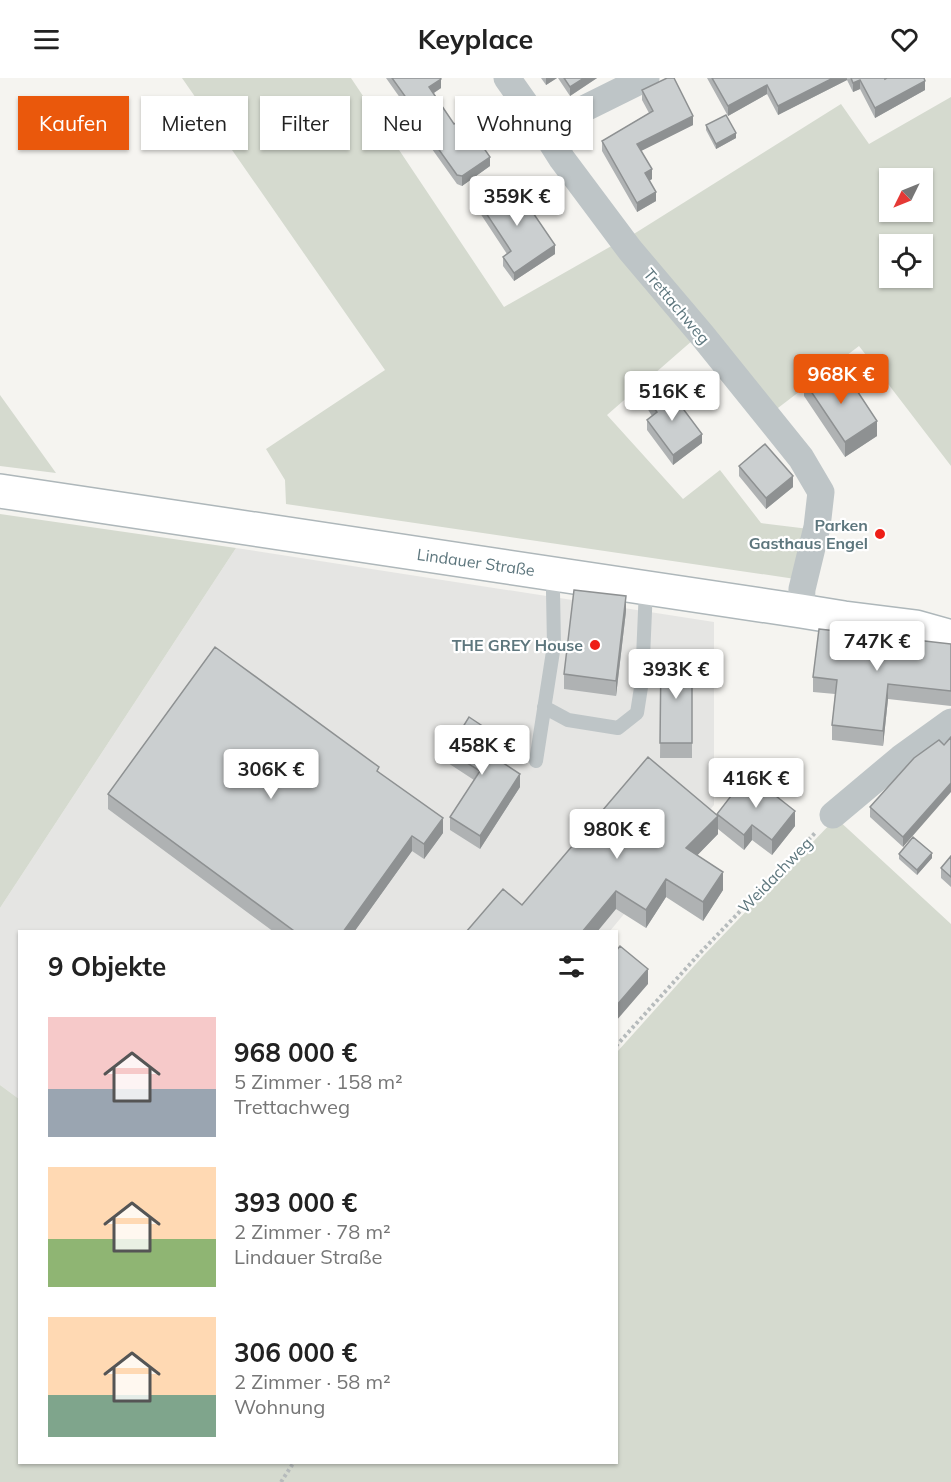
<!DOCTYPE html>
<html lang="de">
<head>
<meta charset="utf-8">
<style>
  :root { --surface:#fff; --page:#f2f2f2; --text:#222; --muted:#767676; --accent:#ea580c }
  body { margin:0; font-family:Mulish,sans-serif; background:var(--page); color:var(--text); height:100vh; display:flex; flex-direction:column; font-size:22px; white-space:nowrap }
  * { box-sizing:border-box; margin:0 }
  p { font-size:20px; color:var(--muted) }
  .icon { flex:none; width:33px; height:33px; fill:none; stroke:currentColor; stroke-width:2; stroke-linecap:round; stroke-linejoin:round }
  .map { position:relative; flex:1; overflow:hidden }
  .side { position:absolute; left:18px; top:852px; width:600px; height:534px; display:flex; flex-direction:column; background:var(--surface); border-radius:0px; box-shadow:0 2px 4px #0004 }
  .side>* { flex:none }
  .banner { position:absolute; left:18px; top:18px; width:600px; height:54px; display:flex; gap:12px }
  .needle { width:39px; rotate:227deg }
  .buttons { position:absolute; left:879px; top:90px; display:grid; gap:12px }
  .buttons a { display:grid; place-items:center; width:54px; height:54px; border-radius:0px; background:var(--surface); box-shadow:0 2px 4px #0004; font-size:30px }
  .price { position:absolute; translate:-50% -51px; padding:0 14px; border-radius:6px; background:#fff; color:#222; font-size:20px; line-height:39px; filter:drop-shadow(0 2px 3px #0008) }
  .price::after { content:''; position:absolute; left:50%; top:36px; width:18px; height:14px; margin-left:-9px; background:inherit; clip-path:polygon(0 0,100% 0,50% 100%) }
  .price.current { background:var(--accent); color:#fff }
  ul { padding:0; list-style:none }
  li { display:flex; align-items:center; gap:18px; height:150px; padding:0 30px }
  li span { display:grid; place-items:center; flex:none; width:168px; height:120px; border-radius:0px; color:#555 }
  li>.icon { margin-inline-start:auto }
  span .icon { width:72px; height:72px; fill:#fffc; stroke-width:1 }
  li b { font-size:26px }
  h2 { display:flex; justify-content:space-between; align-items:center; height:72px; padding:0 30px; font-size:26px }
  .pill { padding:0 21px; border-radius:0px; background:var(--surface); box-shadow:0 2px 4px #0004; font-size:21px; line-height:54px }
  .pill.current { background:var(--accent); color:#fff }
  header { display:flex; justify-content:space-between; align-items:center; height:78px; padding:0 30px; background:var(--surface); font-size:27px; font-weight:700 }
  .map>svg:first-child { display:block }
  .built { fill:#e5e5e3 }
  .green { fill:#d5dacf; fill-rule:evenodd }
  .lines { fill:none; stroke-linecap:round; stroke-linejoin:round }
  .secondary-casing { stroke:#aeb7ba; stroke-width:36 }
  .path { stroke:#b6bbbc; stroke-width:4; stroke-dasharray:3 3; stroke-linecap:butt }
  .lane { stroke:#bec5c7; stroke-width:14 }
  .street { stroke:#bec5c7; stroke-width:27 }
  .secondary { stroke:#fff; stroke-width:33 }
  .wall { fill:#afb2b3 }
  .shaded-wall { fill:#8e9192 }
  .building { fill:#cbcfd0; stroke:#8e9192; stroke-width:1.5 }
  .poi-dot { fill:#ee1e17; stroke:#fff; stroke-width:2 }
  .labels { text-anchor:middle; dominant-baseline:central; stroke-width:4.5; stroke-linejoin:round; paint-order:stroke }
  .street-label { font-size:16px; fill:#5d767d; stroke:#fff }
  .poi-label { font-size:16px; font-weight:bold; fill:#5d767d; stroke:#fff; text-anchor:end }
</style>
</head>
<body>
<header><svg class="icon" aria-label="menu" viewBox="0 0 24 24"><path d="M4 6h16M4 12h16M4 18h16"/></svg>Keyplace<svg class="icon" aria-label="heart" viewBox="0 0 24 24"><path d="M12 20l-8-8c-3-5 5-10 8-4 3-6 11-1 8 4z"/></svg></header>
<div class="map">
<svg width="951" height="1404" viewBox="0 0 951 1404">
  <rect width="100%" height="100%" fill="#f5f4f0"/>
  <path class="built" d="M236 470 714 544V727L610 853 20 854 19 1021 0 1007V830Z"/>
  <path class="green" d="M182 0H351L504 229 615 166 693 262 607 337 683 421 720 392 761 445 809 451 802 502 286 426 285 402 266 371 385 292Z
    M951 19V388L859 268 774 333 629 159 841 26 869 66ZM890 100H922V134H890ZM890 166H922V200H890Z
    M0 317 56 395 0 388Z
    M0 436 236 470 0 830Z
    M836 740 951 846V1404H0V1007L19 1021 20 1384H616L617 974 703 878Z"/>
  <g class="lines">
    <defs>
      <path id="secondary" d="M0 413 801 533 844 540 916 549 951 559"/>
    </defs>
    <use href="#secondary" class="secondary-casing"/>
    <path class="path" d="M616 968 700 875 816 754
      M281 1404 294 1384"/>
    <path class="lane" d="M544 629 568 642 618 650 637 635 642 603 646 510
      M536 683 554 567 553 514 555 496"/>
    <path class="street" d="M507 0 543 51 562 81 630 172 702 257 801 380 821 414 817 449 802 511 801 533
      M543 51 646 0
      M833 737 901 680 951 644"/>
    <use href="#secondary" class="secondary"/>
  </g>
  <path class="wall" d="M386 0H440L441 10 434 15 454 46 490 88 462 108 457 106 432 71V65Z
    M541 0H557L546 7Z
    M558 0H597L570 18Z
    M707 0H885L925 12 875 40 860 11 853 14 847 2 778 37 767 16 728 38Z
    M642 12 693 47 641 73 652 101 649 103 656 123 637 134 602 73V63L649 35 642 22Z
    M706 47 736 60 716 71 706 52Z
    M480 126 555 176 514 203 503 188V179L507 176 480 135Z
    M804 303 877 358 845 379 804 318Z
    M647 321 702 365 673 387 647 352V342L652 338 647 330Z
    M739 388 793 409 766 431 739 398Z
    M626 533 616 618 564 611V596Z
    M951 566V628L888 621 883 668 832 662V647L835 616 813 614V599Z
    M661 578 692 579V680H660Z
    M944 667 903 769 870 739V729Z
    M448 673 508 677 503 685 520 709 480 771 450 752V739L474 702 448 685Z
    M379 695 443 755 424 781 412 773 354 854H274L108 731V716Z
    M717 736 795 748 772 777 752 762 744 772 718 751V756L697 777 723 812 703 843 666 819 646 850 616 831 522 827 717 737Z
    M899 776 932 780 917 797 899 781Z
    M951 778V809L941 800V790Z"/>
  <path class="shaded-wall" d="M546 0H557L546 7Z
    M584 0H597L570 18V9Z
    M833 0H847V2L778 37V28Z
    M441 1V10L429 18V9Z
    M860 2V11L853 14V5Z
    M925 3V12L875 40V30Z
    M767 7V16L728 38V28Z
    M693 38V47L637 75V66Z
    M736 55V60L716 71V66Z
    M490 79V88L462 108V98Z
    M652 91V101L645 105V95Z
    M656 114V123L637 134V125Z
    M555 167V176L514 203V195Z
    M877 343V358L845 379V364Z
    M702 356V365L673 387V377Z
    M793 398V409L766 431V420Z
    M626 518V533L616 618V603Z
    M888 606V621L883 668V653Z
    M508 665V677L497 694V681Z
    M520 696V709L480 771V758Z
    M951 705V714L903 769V759Z
    M795 733V748L772 777V762Z
    M718 738V756L686 789V770Z
    M443 740V755L424 781V766Z
    M752 747V762L744 772V757Z
    M412 758V773L354 854H343Z
    M932 775V780L917 797V792Z
    M723 794V812L703 843V824Z
    M666 801V819L646 850V832Z
    M616 813V831L597 854H582Z
    M648 891V906L616 943V928Z"/>
  <path class="building" d="M392 0H440L441 1 429 9 454 46 463 40 490 79 462 98 457 97 432 62 435 60Z
    M564 0H584L570 9Z
    M667 0H674L693 38 637 66 652 91 645 95 656 114 637 125 602 63 653 33 642 12Z
    M712 0H833L778 28 767 7 728 28Z
    M851 0H885V1L887 0H924L925 3 875 30 860 2 853 5Z
    M726 37 736 55 716 66 706 47Z
    M512 104 555 167 514 195 503 179 511 173 480 126Z
    M824 290 837 310 850 302 877 343 845 364 804 303Z
    M662 309 672 323 675 320 702 356 673 377 647 342 657 334 647 321Z
    M765 366 793 398 766 420 739 388Z
    M574 512 626 518 616 603 564 596Z
    M819 551 951 566V613L888 606 883 653 832 647 837 602 813 599Z
    M215 569 379 689 377 693 443 740 424 766 412 758 343 854H294V853L108 716Z
    M661 578 692 579V665H660Z
    M469 639 508 665 497 681 520 696 480 758 450 739 480 693 448 673Z
    M951 659V705L903 759 870 729 914 680 939 662 944 667Z
    M648 679 718 738 686 770 723 794 703 824 666 801 646 832 616 813 582 854H466L503 811 522 827Z
    M748 696 795 733 772 762 752 747 744 757 717 736Z
    M913 759 932 775 917 792 899 776Z
    M951 778V799L941 790Z
    M620 868 648 891 616 928V873Z"/>
  <g class="poi-dot">
    <circle cx="880" cy="456" r="6"/>
    <circle cx="595" cy="567" r="6"/>
  </g>
  <g class="labels">
    <g class="street-label">
      <text transform="translate(677 228) rotate(50)">Trettachweg</text>
      <text transform="translate(476 484) rotate(8)">Lindauer Straße</text>
      <text transform="translate(775 797) rotate(-46)">Weidachweg</text>
    </g>
    <g class="poi-label">
      <text x="868" y="447">Parken<tspan x="868" dy="18">Gasthaus Engel</tspan></text>
      <text x="583" y="567">THE GREY House</text>
    </g>
  </g>
</svg>
<div class="buttons">
<a><svg class="needle" viewBox="-14 -14 28 28"><path d="M0-13l5 13h-10z" fill="#e53935"/><path d="M0 13l5-13h-10z" fill="#767676"/></svg></a>
<a><svg class="icon" aria-label="locate" viewBox="0 0 24 24"><circle cx="12" cy="12" r="6"/><path d="M12 2v4M12 18v4M2 12h4M18 12h4"/></svg></a>
</div>
<b class="price" style="left:517px;top:149px">359K €</b>
<b class="price current" style="left:841px;top:327px">968K €</b>
<b class="price" style="left:672px;top:344px">516K €</b>
<b class="price" style="left:877px;top:594px">747K €</b>
<b class="price" style="left:676px;top:622px">393K €</b>
<b class="price" style="left:482px;top:698px">458K €</b>
<b class="price" style="left:271px;top:722px">306K €</b>
<b class="price" style="left:756px;top:731px">416K €</b>
<b class="price" style="left:617px;top:782px">980K €</b>
<div class="banner">
<a class="pill current">Kaufen</a>
<a class="pill">Mieten</a>
<a class="pill">Filter</a>
<a class="pill">Neu</a>
<a class="pill">Wohnung</a>
</div>
<section class="side">
<h2>9 Objekte<svg class="icon" aria-label="filters" viewBox="0 0 24 24"><path d="M4 7h16M4 17h16"/><circle cx="9" cy="7" r="2"/><circle cx="15" cy="17" r="2"/></svg></h2>
<ul>
<li><span style="background:linear-gradient(#f6c9c9 60%,#9aa5b1 0)"><svg class="icon" aria-label="home" viewBox="0 0 24 24"><path d="M3 11l9-7 9 7M6 9v11h12V9"/></svg></span><div><b>968 000 €</b><p>5 Zimmer · 158 m²</p><p>Trettachweg</p></div></li>
<li><span style="background:linear-gradient(#ffd9b3 60%,#8fb573 0)"><svg class="icon" aria-label="home" viewBox="0 0 24 24"><path d="M3 11l9-7 9 7M6 9v11h12V9"/></svg></span><div><b>393 000 €</b><p>2 Zimmer · 78 m²</p><p>Lindauer Straße</p></div></li>
<li><span style="background:linear-gradient(#ffd9b3 65%,#7fa58c 0)"><svg class="icon" aria-label="home" viewBox="0 0 24 24"><path d="M3 11l9-7 9 7M6 9v11h12V9"/></svg></span><div><b>306 000 €</b><p>2 Zimmer · 58 m²</p><p>Wohnung</p></div></li>
</ul>
</section>
</div>
</body>
</html>
